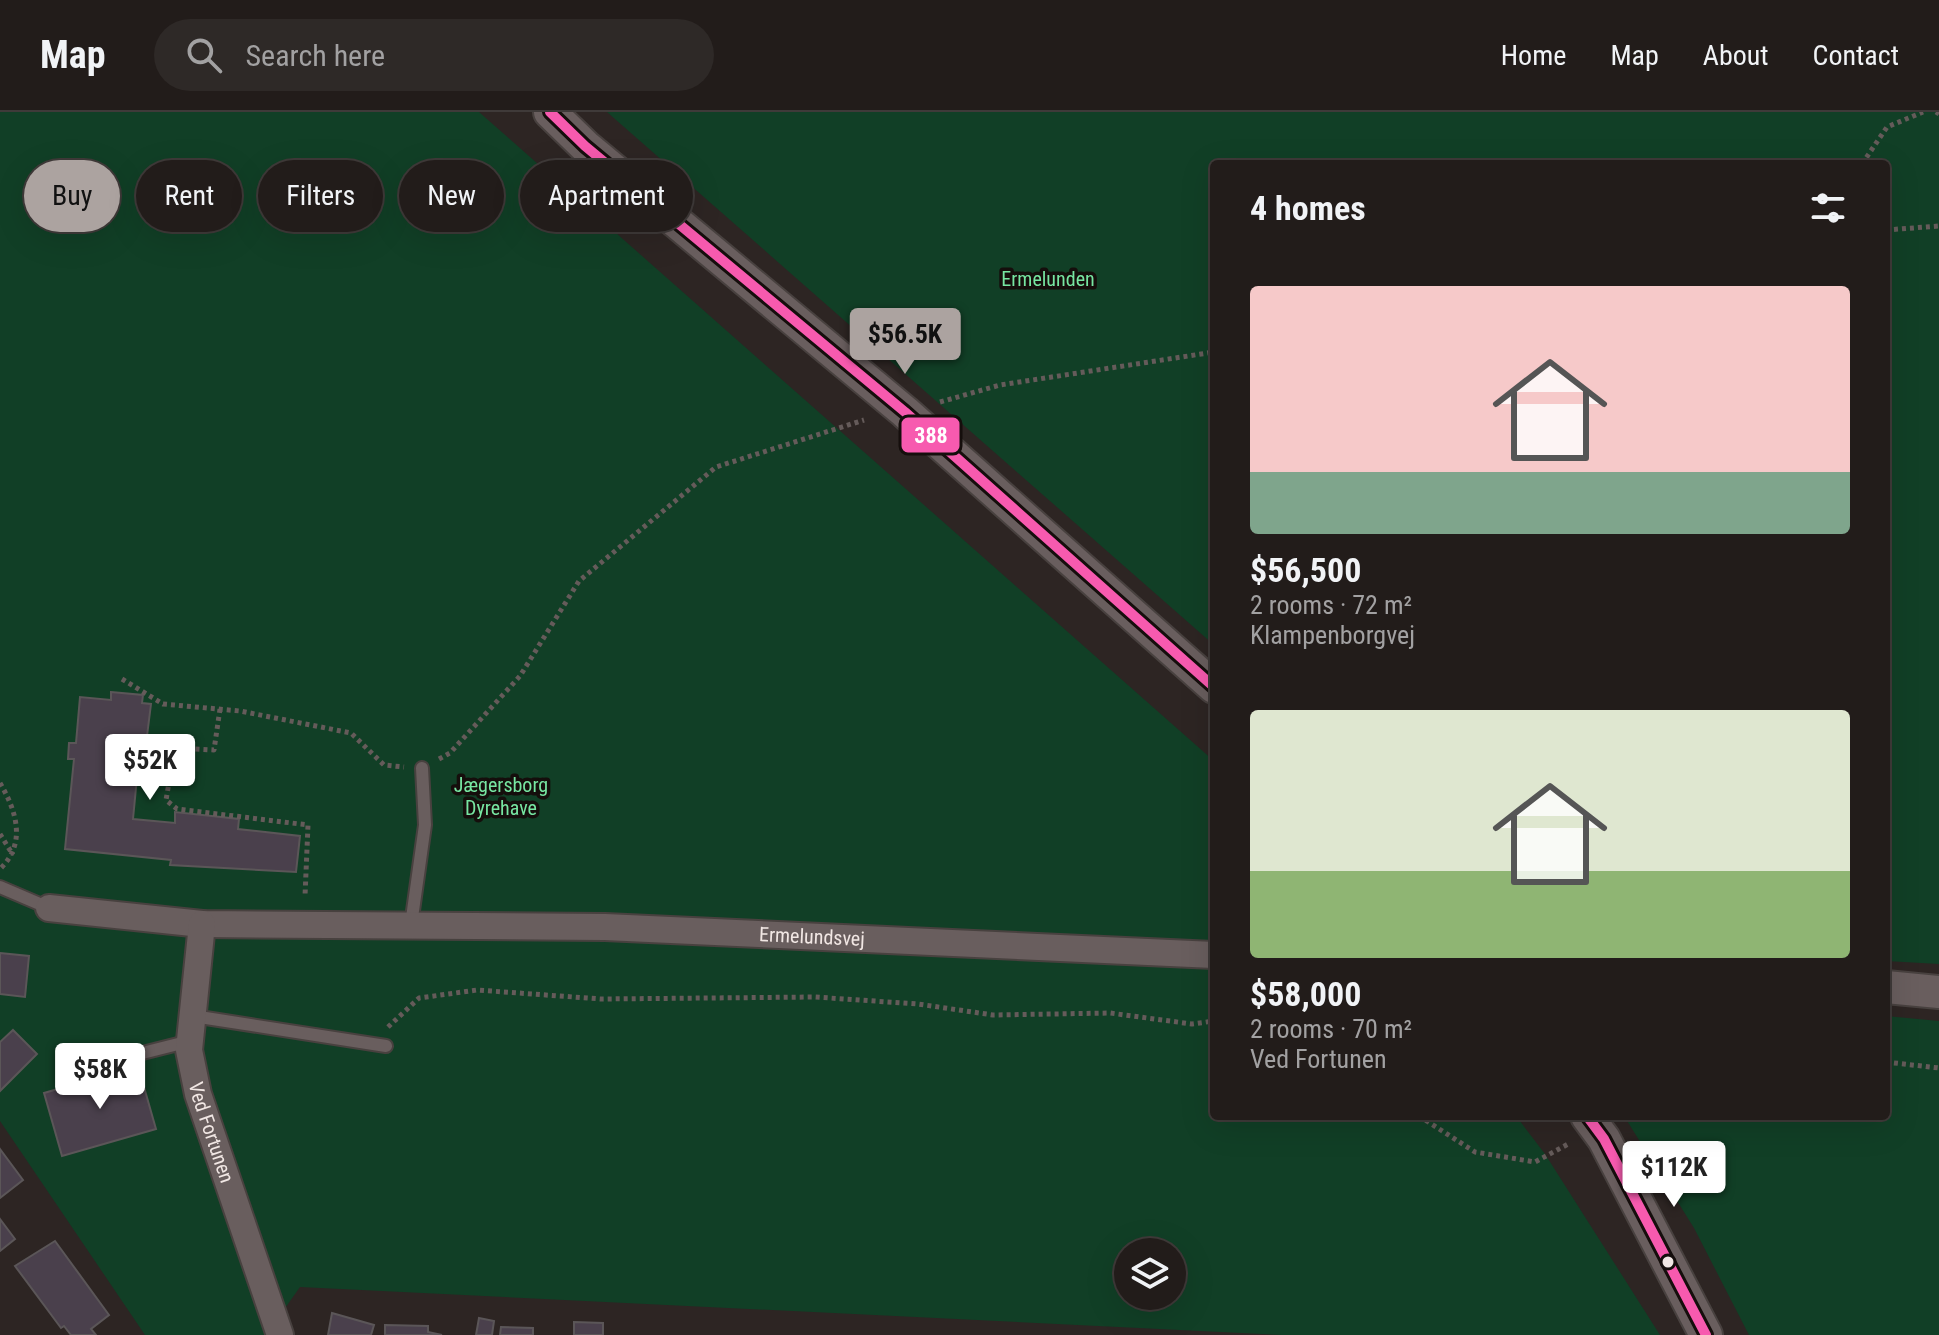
<!DOCTYPE html>
<html lang="en">
<head>
<meta charset="utf-8">
<style>
  :root { --surface:#221c1a; --page:#2e2927; --text:#f1f3f6; --muted:#a2a1a2; --line:#3f3a39; --accent:#aca3a0 }
  body { margin:0; font-family:"Roboto Condensed",sans-serif; background:var(--page); color:var(--text); height:100vh; display:flex; flex-direction:column; font-size:30px; white-space:nowrap }
  * { box-sizing:border-box; margin:0 }
  p { font-size:26px; color:var(--muted) }
  .icon { flex:none; width:44px; height:44px; fill:none; stroke:currentColor; stroke-width:2; stroke-linecap:round; stroke-linejoin:round }
  .map { position:relative; flex:1; overflow:hidden }
  .details { position:absolute; left:1210px; top:48px; width:680px; height:960px; display:flex; flex-direction:column; background:var(--surface); border-radius:8px; box-shadow:0 8px 32px #0002,0 0 0 2px var(--line) }
  .details>* { flex:none }
  .hud { position:absolute; left:24px; top:48px; width:760px; height:72px; display:flex; gap:16px }
  .fabs { position:absolute; left:1114px; top:1126px; display:grid; gap:16px }
  .fabs a { display:grid; place-items:center; width:72px; height:72px; border-radius:50%; background:var(--surface); box-shadow:0 8px 32px #0002,0 0 0 2px var(--line); font-size:40px }
  .price { position:absolute; translate:-50% -68px; padding:0 18px; border-radius:8px; background:#fff; color:#222; font-size:26px; line-height:52px; filter:drop-shadow(0 2px 4px #0008) }
  .price::after { content:''; position:absolute; left:50%; top:48px; width:24px; height:18px; margin-left:-12px; background:inherit; clip-path:polygon(0 0,100% 0,50% 100%) }
  .price.active { background:var(--accent); color:#111 }
  ul { padding:0; list-style:none }
  li { display:grid; align-content:center; gap:16px; height:424px; padding:0 40px }
  li span { display:grid; place-items:center; height:248px; border-radius:8px; color:#555 }
  li>.icon { margin-inline-start:auto }
  span .icon { width:144px; height:144px; fill:#fffc; stroke-width:1 }
  li b { font-size:34px }
  h2 { display:flex; justify-content:space-between; align-items:center; height:96px; padding:0 40px; font-size:34px }
  .chip { padding:0 28px; border-radius:36px; background:var(--surface); box-shadow:0 8px 32px #0002,0 0 0 2px var(--line); font-size:28px; line-height:72px }
  .chip.active { background:var(--accent); color:#111 }
  header { display:flex; align-items:center; gap:48px; box-sizing:border-box; height:112px; padding:0 40px; background:var(--surface); border-bottom:2px solid var(--line) }
  header strong { font-size:38px }
  nav { display:flex; gap:44px; margin-inline-start:auto; font-size:28px }
  .search { width:560px; height:72px; background:var(--page); display:flex; align-items:center; gap:20px; box-sizing:border-box; padding:0 28px; border-radius:44px; color:var(--muted); font-size:30px }
  .map>svg:first-child { display:block }
  .green { fill:#113f26; fill-rule:evenodd }
  .building { fill:#4a404c; stroke:#5b5658; stroke-width:2 }
  .lines { fill:none; stroke-linecap:round; stroke-linejoin:round }
  .service-casing { stroke:#48413f; stroke-width:16 }
  .minor-casing { stroke:#48413f; stroke-width:30 }
  .tertiary-casing { stroke:#48413f; stroke-width:36 }
  .path { stroke:#655b5a; stroke-width:5; stroke-dasharray:4 4; stroke-linecap:butt }
  .service { stroke:#695e5e; stroke-width:12 }
  .minor { stroke:#695e5e; stroke-width:26 }
  .tertiary { stroke:#695e5e; stroke-width:32 }
  .bus-1-casing { stroke:#150e0c; stroke-width:16 }
  .bus-1 { stroke:#f75aaf; stroke-width:10 }
  .bus-dot { fill:#f1e7e4; stroke:#150e0c; stroke-width:3 }
  .labels { text-anchor:middle; dominant-baseline:central; stroke-width:7; stroke-linejoin:round; paint-order:stroke }
  .park-label { font-size:20px; fill:#77e6a2; stroke:#150e0c }
  .street-label { font-size:20px; fill:#f1e7e4; stroke:#150e0c }
  .line-badge { stroke:#150e0c; stroke-width:3 }
  .badge-label { font-size:22px; text-anchor:middle; font-weight:bold; fill:#fff }
</style>
</head>
<body>
<header>
<strong>Map</strong>
<div class="search"><svg class="icon" aria-label="search" viewBox="0 0 24 24"><circle cx="10" cy="10" r="6"/><path d="M15 15l6 6"/></svg>Search here</div>
<nav><a>Home</a><a>Map</a><a>About</a><a>Contact</a></nav>
</header>
<div class="map">
<svg width="1939" height="1223" viewBox="0 0 1939 1223">
  <rect width="100%" height="100%" fill="#2d2523"/>
  <path class="green" d="M0 0H479L1214 649V1004H1516L1545 1042 1660 1223H1282L300 1175 266 1223H145L0 1009ZM1128 1140H1172V1184H1128Z
    M607 0H1939V852L1886 849V52H1214V533Z
    M1886 904 1939 909V1223H1749L1694 1116 1624 1004H1886Z"/>
  <path class="building" d="M111 580 143 583 142 591 151 592 147 624H141L133 707 175 711V700L239 707 238 717 300 724 296 760 170 753 171 748 65 737 74 647H68L69 631H76L80 585 111 588Z
    M0 841 29 844 25 885 0 882Z
    M13 918 37 942 0 979V930Z
    M138 954 156 1017 62 1044 44 981Z
    M0 1037 23 1068 0 1086Z
    M0 1107 15 1127 0 1139Z
    M55 1129 109 1203 91 1217 96 1223H71L64 1214 61 1216 15 1154Z
    M332 1201 374 1213 371 1223H328Z
    M479 1206 494 1209 492 1223H476Z
    M574 1210 603 1211V1223H574Z
    M385 1213 428 1214V1220L442 1223H385Z
    M501 1215 533 1216V1223H500Z"/>
  <g class="lines">
    <defs>
      <path id="service" d="M0 775 49 796
        M411 813 425 713 422 656
        M193 904 386 934
        M79 957 190 929"/>
      <g id="minor">
        <path id="s1" d="M49 796 202 812 605 815 1214 843"/>
        <path id="s2" d="M202 812 189 938 198 982 280 1223"/>
      </g>
      <path id="tertiary" d="M550 0 585 34 905 300 1214 575
        M1886 875 1939 880
        M1587 1004 1604 1027 1706 1223"/>
    </defs>
    <use href="#service" class="service-casing"/>
    <use href="#minor" class="minor-casing"/>
    <use href="#tertiary" class="tertiary-casing"/>
    <path class="path" d="M1936 0 1939 2
      M1862 52 1887 15 1923 0
      M1886 118 1939 114
      M940 290 1000 273 1214 240
      M122 567 163 592 240 599 351 621 384 653 404 655
      M220 597 214 638 175 636 166 688 177 697 308 713 305 784
      M439 647 450 641 520 564 579 469 716 355 864 308
      M0 671C17 700 26 731 1 756
      M0 722 13 743
      M388 915 419 886 477 878 601 887 815 885 918 892 993 903 1110 901 1192 912 1214 909
      M1886 950 1939 956
      M1419 1004 1475 1040 1535 1050 1570 1031"/>
    <use href="#service" class="service"/>
    <use href="#minor" class="minor"/>
    <use href="#tertiary" class="tertiary"/>
    <defs>
      <path id="bus-1" d="M550 0 585 34 905 300 1214 575
        M1587 1004 1604 1027 1706 1223"/>
    </defs>
    <use href="#bus-1" class="bus-1-casing"/>
    <use href="#bus-1" class="bus-1"/>
  </g>
  <circle class="bus-dot" cx="1668" cy="1150" r="7"/>
  <g class="labels">
    <g class="park-label">
      <text x="1048" y="167">Ermelunden</text>
      <text x="501" y="673">Jægersborg<tspan x="501" dy="23">Dyrehave</tspan></text>
    </g>
    <g class="street-label">
      <text stroke="none"><textPath href="#s1" startOffset="764">Ermelundsvej</textPath></text>
      <text stroke="none"><textPath href="#s2" startOffset="212">Ved Fortunen</textPath></text>
    </g>
  </g>
  <rect class="line-badge" x="900" y="304" width="61" height="38" rx="8" fill="#f75aaf"/>
  <g class="badge-label">
    <text x="931" y="331">388</text>
  </g>
</svg>
<div class="fabs">
<a><svg class="icon" aria-label="layers" viewBox="0 0 24 24"><path d="M12 4l9 5-9 5-9-5zM3 14l9 5 9-5"/></svg></a>
</div>
<b class="price active" style="left:905px;top:264px">$56.5K</b>
<b class="price" style="left:150px;top:690px">$52K</b>
<b class="price" style="left:100px;top:999px">$58K</b>
<b class="price" style="left:1674px;top:1097px">$112K</b>
<div class="hud">
<a class="chip active">Buy</a>
<a class="chip">Rent</a>
<a class="chip">Filters</a>
<a class="chip">New</a>
<a class="chip">Apartment</a>
</div>
<section class="details">
<h2>4 homes<svg class="icon" aria-label="filters" viewBox="0 0 24 24"><path d="M4 7h16M4 17h16"/><circle cx="9" cy="7" r="2"/><circle cx="15" cy="17" r="2"/></svg></h2>
<ul>
<li><span style="background:linear-gradient(#f6c9c9 75%,#7fa58c 0)"><svg class="icon" aria-label="home" viewBox="0 0 24 24"><path d="M3 11l9-7 9 7M6 9v11h12V9"/></svg></span><div><b>$56,500</b><p>2 rooms · 72 m²</p><p>Klampenborgvej</p></div></li>
<li><span style="background:linear-gradient(#dfe7d0 65%,#8fb573 0)"><svg class="icon" aria-label="home" viewBox="0 0 24 24"><path d="M3 11l9-7 9 7M6 9v11h12V9"/></svg></span><div><b>$58,000</b><p>2 rooms · 70 m²</p><p>Ved Fortunen</p></div></li>
</ul>
</section>
</div>
</body>
</html>
